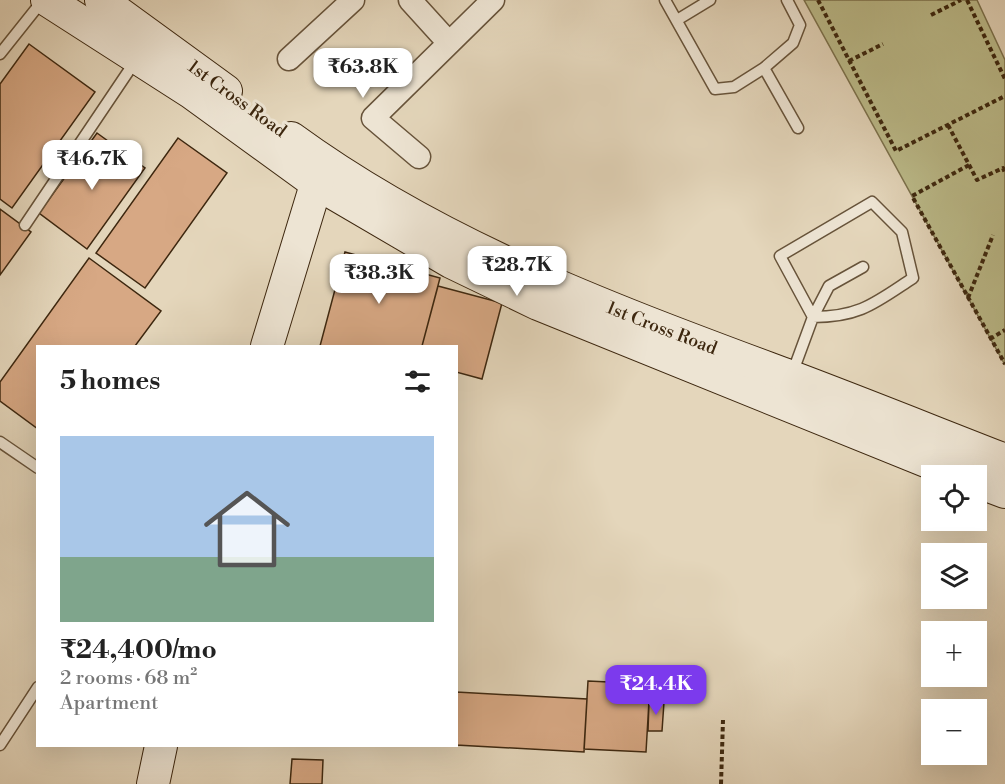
<!DOCTYPE html>
<html lang="en">
<head>
<meta charset="utf-8">
<style>
  :root { --surface:#fff; --page:#f2f2f2; --text:#222; --muted:#767676; --accent:#7c3aed }
  body { margin:0; font-family:"Libre Bodoni",serif; background:var(--page); color:var(--text); height:100vh; display:flex; flex-direction:column; font-size:22px; white-space:nowrap }
  * { box-sizing:border-box; margin:0 }
  p { font-size:20px; color:var(--muted) }
  .icon { flex:none; width:33px; height:33px; fill:none; stroke:currentColor; stroke-width:2; stroke-linecap:round; stroke-linejoin:round }
  .map { position:relative; flex:1; overflow:hidden }
  .panel { position:absolute; left:36px; top:345px; width:422px; height:402px; display:flex; flex-direction:column; background:var(--surface); border-radius:0px; box-shadow:0 6px 24px #0002 }
  .panel>* { flex:none }
  .tools { position:absolute; left:921px; top:465px; display:grid; gap:12px }
  .tools a { display:grid; place-items:center; width:66px; height:66px; border-radius:0px; background:var(--surface); box-shadow:0 6px 24px #0002; font-size:30px }
  .price { position:absolute; translate:-50% -51px; padding:0 14px; border-radius:12px; background:#fff; color:#222; font-size:20px; line-height:39px; filter:drop-shadow(0 2px 3px #0008) }
  .price::after { content:''; position:absolute; left:50%; top:36px; width:18px; height:14px; margin-left:-9px; background:inherit; clip-path:polygon(0 0,100% 0,50% 100%) }
  .price.active { background:var(--accent); color:#fff }
  ul { padding:0; list-style:none }
  li { display:grid; align-content:center; gap:12px; height:318px; padding:0 24px }
  li span { display:grid; place-items:center; height:186px; border-radius:0px; color:#555 }
  li>.icon { margin-inline-start:auto }
  span .icon { width:108px; height:108px; fill:#fffc; stroke-width:1 }
  li b { font-size:26px }
  h2 { display:flex; justify-content:space-between; align-items:center; height:72px; padding:0 24px; font-size:26px }
  .map>svg:first-child { display:block }
  .green { fill:#bcbc8b; stroke:#7c724d; stroke-width:1.5 }
  .building { fill:#d7a884; stroke:#3d270f; stroke-width:1.5 }
  .lines { fill:none; stroke-linecap:round; stroke-linejoin:round }
  .lane-casing { stroke:#67533a; stroke-width:13 }
  .street-casing { stroke:#67533a; stroke-width:25 }
  .secondary-casing { stroke:#3d270f; stroke-width:34 }
  .path { stroke:#3d270f; stroke-width:4; stroke-dasharray:4.5 3; stroke-linecap:butt }
  .lane { stroke:#ede4d3; stroke-width:10 }
  .street { stroke:#ede4d3; stroke-width:22 }
  .secondary { stroke:#ede4d3; stroke-width:32 }
  .labels { text-anchor:middle; dominant-baseline:central; stroke-width:6; stroke-linejoin:round; paint-order:stroke }
  .street-label { font-size:18px; fill:#3d270f; stroke:#ede4d3 }
</style>
</head>
<body>
<div class="map">
<svg width="1005" height="784" viewBox="0 0 1005 784">
  <rect width="100%" height="100%" fill="#e4d6bb"/>
  <filter id="stains"><feTurbulence type="fractalNoise" baseFrequency=".00333" numOctaves="4"/><feColorMatrix values="0 0 0 0 .2 0 0 0 0 .09 0 0 0 0 .02 0 0 0 .5 -.17"/></filter>
  <radialGradient id="worn" r=".72"><stop offset=".6" stop-color="#630" stop-opacity="0"/><stop offset="1" stop-color="#630" stop-opacity=".3"/></radialGradient>
  <path class="green" d="M804 0H977L1005 60V365Z"/>
  <path class="building" d="M29 44 95 92 12 208 0 199V84Z
    M97 133 145 168 87 249 39 213Z
    M178 138 227 173 145 288 96 253Z
    M0 209 31 232 0 275Z
    M345 252 440 278 422 346H320Z
    M89 258 161 311 135 346H38V429L0 401V382Z
    M438 286 502 303 482 379 456 372V346H422Z
    M588 681 650 684 646 752 584 749Z
    M456 692 587 699 584 752 456 745Z
    M649 702H664L662 731H648Z
    M292 759 323 760 322 784H290Z"/>
  <g class="lines">
    <defs>
      <path id="lane" d="M665 0 715 89 734 87 764 68 793 43 800 25 787 0
        M677 20 710 0
        M0 54 43 0
        M764 68 798 128
        M25 225 136 60
        M792 374 813 317 780 256 872 202 902 232 913 278C875 303 860 317 813 317L829 286 863 267
        M0 442 38 468
        M0 745 38 687"/>
      <path id="street" d="M410 0 449 43
        M289 59 353 0
        M419 157 373 118 493 0"/>
      <g id="secondary">
        <path d="M47 0 192 93 316 183 451 262 538 304 963 476"/>
        <path d="M101 0 226 91"/>
        <path id="s1" d="M291 138C443 249 615 311 789 376 861 403 933 432 1005 460"/>
        <path d="M267 346 322 165"/>
        <path d="M976 481 1005 492"/>
        <path d="M153 784 161 746"/>
      </g>
    </defs>
    <use href="#lane" class="lane-casing"/>
    <use href="#street" class="street-casing"/>
    <use href="#secondary" class="secondary-casing"/>
    <path class="path" d="M818 0 896 151 1005 96
      M967 0 1005 79
      M931 15 961 0
      M849 61 883 44
      M948 125 977 180 1003 168 1005 173
      M969 165 912 196 1005 364
      M968 298 993 235
      M990 339 1005 330
      M721 784 723 720"/>
    <use href="#lane" class="lane"/>
    <use href="#street" class="street"/>
    <use href="#secondary" class="secondary"/>
  </g>
  <g class="labels">
    <g class="street-label">
      <text transform="translate(237 99) rotate(36)">1st Cross Road</text>
      <text stroke="none"><textPath href="#s1" startOffset="418">1st Cross Road</textPath></text>
    </g>
  </g>
  <rect width="100%" height="100%" filter="url(#stains)"/>
  <rect width="100%" height="100%" fill="url(#worn)"/>
</svg>
<div class="tools">
<a><svg class="icon" aria-label="locate" viewBox="0 0 24 24"><circle cx="12" cy="12" r="6"/><path d="M12 2v4M12 18v4M2 12h4M18 12h4"/></svg></a>
<a><svg class="icon" aria-label="layers" viewBox="0 0 24 24"><path d="M12 4l9 5-9 5-9-5zM3 14l9 5 9-5"/></svg></a>
<a>+</a>
<a>−</a>
</div>
<b class="price" style="left:363px;top:99px">₹63.8K</b>
<b class="price" style="left:92px;top:191px">₹46.7K</b>
<b class="price" style="left:517px;top:297px">₹28.7K</b>
<b class="price" style="left:379px;top:305px">₹38.3K</b>
<b class="price active" style="left:656px;top:716px">₹24.4K</b>
<section class="panel">
<h2>5 homes<svg class="icon" aria-label="filters" viewBox="0 0 24 24"><path d="M4 7h16M4 17h16"/><circle cx="9" cy="7" r="2"/><circle cx="15" cy="17" r="2"/></svg></h2>
<ul>
<li><span style="background:linear-gradient(#a9c7e8 65%,#7fa58c 0)"><svg class="icon" aria-label="home" viewBox="0 0 24 24"><path d="M3 11l9-7 9 7M6 9v11h12V9"/></svg></span><div><b>₹24,400/mo</b><p>2 rooms · 68 m²</p><p>Apartment</p></div></li>
</ul>
</section>
</div>
</body>
</html>
